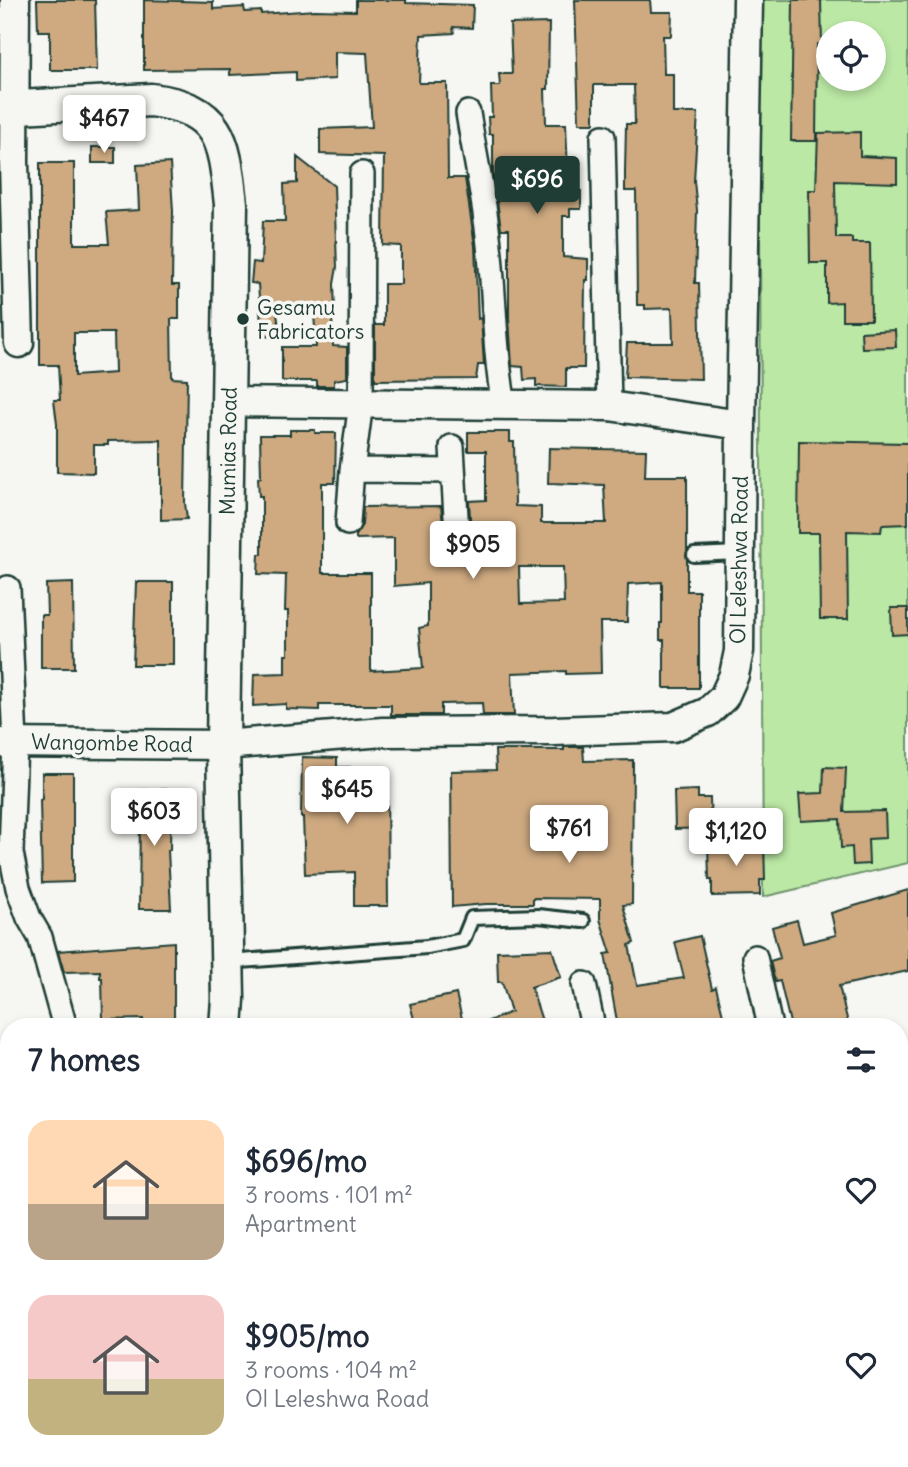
<!DOCTYPE html>
<html lang="en">
<head>
<meta charset="utf-8">
<style>
  :root { --surface:#fff; --page:#f2f2f3; --text:#1f2937; --muted:#747a83; --accent:#1f3d34 }
  body { margin:0; font-family:Delius,sans-serif; background:var(--page); color:var(--text); height:100vh; display:flex; flex-direction:column; font-size:26px; white-space:nowrap }
  * { box-sizing:border-box; margin:0 }
  p { font-size:23px; color:var(--muted) }
  .icon { flex:none; width:38px; height:38px; fill:none; stroke:currentColor; stroke-width:2; stroke-linecap:round; stroke-linejoin:round }
  .map { position:relative; flex:1; overflow:hidden }
  .sheet { position:absolute; left:0px; top:1018px; width:908px; height:450px; display:flex; flex-direction:column; background:var(--surface); border-radius:28px 28px 0 0; box-shadow:0 4px 10px #0003 }
  .sheet>* { flex:none }
  .tools { position:absolute; left:816px; top:21px; display:grid; gap:14px }
  .tools a { display:grid; place-items:center; width:70px; height:70px; border-radius:50%; background:var(--surface); box-shadow:0 4px 10px #0003; font-size:35px }
  .price { position:absolute; translate:-50% -60px; padding:0 16px; border-radius:7px; background:#fff; color:#222; font-size:23px; line-height:46px; filter:drop-shadow(0 2px 4px #0008) }
  .price::after { content:''; position:absolute; left:50%; top:42px; width:21px; height:16px; margin-left:-10px; background:inherit; clip-path:polygon(0 0,100% 0,50% 100%) }
  .price.active { background:var(--accent); color:#fff }
  ul { padding:0; list-style:none }
  li { display:flex; align-items:center; gap:21px; height:175px; padding:0 28px }
  li span { display:grid; place-items:center; flex:none; width:196px; height:140px; border-radius:21px; color:#555 }
  li>.icon { margin-inline-start:auto }
  span .icon { width:84px; height:84px; fill:#fffc; stroke-width:1 }
  li b { font-size:30px }
  h2 { display:flex; justify-content:space-between; align-items:center; height:84px; padding:0 28px; font-size:30px }
  .map>svg:first-child { display:block }
  .green { fill:#bbe8a5; stroke:#6d926c; stroke-width:2; fill-rule:evenodd }
  .building { fill:#cfaa81; stroke:#1f3d34; stroke-width:2; fill-rule:evenodd }
  .lines { fill:none; stroke-linecap:round; stroke-linejoin:round }
  .service-casing { stroke:#1f3d34; stroke-width:18 }
  .minor-casing { stroke:#1f3d34; stroke-width:28 }
  .tertiary-casing { stroke:#1f3d34; stroke-width:33 }
  .secondary-casing { stroke:#1f3d34; stroke-width:37 }
  .primary-casing { stroke:#1f3d34; stroke-width:42 }
  .service { stroke:#f6f6f2; stroke-width:12 }
  .minor { stroke:#f6f6f2; stroke-width:23 }
  .tertiary { stroke:#f6f6f2; stroke-width:28 }
  .secondary { stroke:#f6f6f2; stroke-width:32 }
  .primary { stroke:#fbddab; stroke-width:37 }
  .poi-dot { fill:#1f3d34; stroke:#f6f6f2; stroke-width:2.5 }
  .labels { text-anchor:middle; dominant-baseline:central; stroke-width:7; stroke-linejoin:round; paint-order:stroke }
  .poi-label { font-size:21px; fill:#1f3d34; stroke:#f6f6f2; text-anchor:start }
  .street-label { font-size:21px; fill:#1f3d34; stroke:#f6f6f2 }
</style>
</head>
<body>
<div class="map">
<svg width="908" height="1467" viewBox="0 0 908 1467">
  <rect width="100%" height="100%" fill="#f6f6f2"/>
  <filter id="ink" filterUnits="userSpaceOnUse"><feTurbulence type="fractalNoise" baseFrequency=".0143" numOctaves="2"/><feDisplacementMap in="SourceGraphic" scale="14" xChannelSelector="R" yChannelSelector="G"/><feConvolveMatrix kernelMatrix="1 2 1 2 8 2 1 2 1" color-interpolation-filters="sRGB"/></filter>
  <g filter="url(#ink)">
    <path class="green" d="M759 0H908V863L763 897ZM828 33H873V79H828Z"/>
    <path class="building" d="M37 0H95L97 70H50V31H38Z
      M144 0 213 2V9L244 7 245 12 261 11V14L315 10 356 11V0H406V3L473 5 472 28 453 27 454 33 421 35 419 83H447L448 178H465L475 246 478 319 481 318 484 365H478L476 379 375 380V325H384V284H401V246L383 245 384 156 320 154V129L372 127 367 53 335 52V79L296 81V72L230 75V69L144 70Z
      M575 0H650L651 12H672L671 36H663L664 74H673V113H698L694 181 697 210 695 283H699L701 379 625 377 627 343H673L672 308 645 309V305H637L636 191H625V172L626 124H635L634 85H594V123H579Z
      M793 0H821L822 44H817L816 141H791Z
      M549 23 548 89H545L546 124H566L568 173H574V191H581V209H570V216H563V257L588 259V280H585L584 368H566V387L536 386V379L524 380 523 367 512 366 509 318V229H501L493 172V134H489L488 117H492L491 86H500L499 74H512L510 24Z
      M860 132V156L897 158V183L835 181 836 238H852V243H870L871 320H842V302L827 303V263H810L809 190H816L818 133Z
      M92 147H115V163H92Z
      M297 157 334 186 337 267 334 284 335 311 332 312 333 346 347 347V378L334 380V386H317V381H282V347H316L314 312 277 313 280 335 262 337 258 284 251 283 253 262 261 263 263 221H285L284 184 297 183Z
      M40 163H74V244H109L106 212 139 210 137 165 170 163 173 211 172 285H179V319H171L172 378 187 379 185 503 187 519 161 520V440L108 441V445H94V473L57 472V424L54 400H60L58 365H40ZM74 333H114L115 373 74 376Z
      M895 330 896 347 862 348 861 332Z
      M290 430H315V433H336L335 483H322V573H371V671L423 668 419 628 428 626V583L394 586V538L356 539V534L362 525 363 507 441 506 445 541 451 547 458 548 465 545 471 534 469 501 486 500V451H468V432H510V442H514L515 506 541 507V523H606L604 485 548 483 549 448 646 450 645 476H687V591H699V688H664V640H660V623H662V582L628 584 627 622H600L601 673 566 674V671L512 673 514 715H483L482 703 441 704V715H391V705H319V710L286 709V704L253 706 254 674 285 673V655H288V611H285L286 575 258 574 259 554H262V496H259L258 478 261 477 260 435H290ZM519 567H563L564 603 520 604Z
      M799 441 908 443V524L882 525 881 532 847 531 848 619H820L819 533H798Z
      M136 582H173V665H133Z
      M73 583 74 668H41V615H47L46 584Z
      M891 608H908V634L892 635Z
      M564 747H583L584 761 633 760 632 904 623 905 634 943 629 945 637 985 684 978 675 942 700 936 712 989 716 987 726 1027H618L605 954 611 953 600 919V899L533 898V904H486L452 907 451 771 496 770 495 750H564Z
      M302 757 337 758V767H350V770H387L388 906H354V872L305 874 303 817H301Z
      M824 767 846 768 844 812 885 811 886 838 868 839 869 864 853 865 852 847 841 848 840 819 801 821 799 794 823 793Z
      M42 773H73V882L42 883 40 800 42 799Z
      M171 789 170 850H168L171 909H139L140 816H137V790Z
      M698 790V798H710L711 828 675 829 674 791Z
      M764 842 765 880H760V895L712 896V880H709L708 843Z
      M908 890V971L839 986 849 1027H791L780 981 775 982 770 961 780 958 772 927 797 920 803 943 836 935 831 913Z
      M174 942V1027H143V1019L103 1020 102 978H100V971L64 972 58 951Z
      M552 949 561 977 531 987 544 1027H474L511 1012 502 982H498L497 951Z
      M456 994 464 1027H416L410 1004Z"/>
    <g class="lines">
      <defs>
        <path id="service" d="M694 555 739 553
          M228 962 427 947 463 940 472 918 538 916 583 921
          M293 1460 294 1467"/>
        <path id="minor" d="M468 113C475 157 485 201 489 245 495 299 494 352 504 405
          M603 137 609 406
          M362 174 361 403 352 470 453 471
          M452 447 457 534
          M348 523 352 470
          M8 588 15 742 11 853 18 888 29 918 40 937 65 1027
          M755 957 770 1027
          M584 984 593 1027
          M0 1253 9 1251
          M555 1467 556 1460
          M690 1467 691 1460
          M830 1467V1460"/>
        <path id="tertiary" d="M15 0 14 162 19 343
          M741 425 748 0
          M0 743 223 745 383 732 554 731 673 727 708 712 724 697 734 675 739 651 741 425 609 406 228 402"/>
        <path id="secondary" d="M0 108 151 100C223 109 224 143 231 204L223 745 228 999 226 1027
          M900 1174 908 1171
          M900 1287 908 1285
          M0 1395 9 1393
          M223 1467 247 1460"/>
        <path id="primary" d="M900 1209 908 1207
          M900 1265 908 1262
          M0 1444 9 1442
          M100 1467 130 1460"/>
      </defs>
      <use href="#service" class="service-casing"/>
      <use href="#minor" class="minor-casing"/>
      <use href="#tertiary" class="tertiary-casing"/>
      <use href="#secondary" class="secondary-casing"/>
      <use href="#primary" class="primary-casing"/>
      <use href="#service" class="service"/>
      <use href="#minor" class="minor"/>
      <use href="#tertiary" class="tertiary"/>
      <use href="#secondary" class="secondary"/>
      <use href="#primary" class="primary"/>
    </g>
  </g>
  <circle class="poi-dot" cx="243" cy="319" r="7"/>
  <g class="labels">
    <g class="poi-label">
      <text x="257" y="307">Gesamu<tspan x="257" dy="24">Fabricators</tspan></text>
    </g>
    <g class="street-label">
      <text transform="translate(228 451) rotate(-89)">Mumias Road</text>
      <text transform="translate(739 560) rotate(-89)">Ol Leleshwa Road</text>
      <text transform="translate(112 743) rotate(1)">Wangombe Road</text>
    </g>
  </g>
</svg>
<div class="tools">
<a><svg class="icon" aria-label="locate" viewBox="0 0 24 24"><circle cx="12" cy="12" r="6"/><path d="M12 2v4M12 18v4M2 12h4M18 12h4"/></svg></a>
</div>
<b class="price" style="left:104px;top:155px">$467</b>
<b class="price active" style="left:537px;top:216px">$696</b>
<b class="price" style="left:473px;top:581px">$905</b>
<b class="price" style="left:347px;top:826px">$645</b>
<b class="price" style="left:154px;top:848px">$603</b>
<b class="price" style="left:569px;top:865px">$761</b>
<b class="price" style="left:736px;top:868px">$1,120</b>
<section class="sheet">
<h2>7 homes<svg class="icon" aria-label="filters" viewBox="0 0 24 24"><path d="M4 7h16M4 17h16"/><circle cx="9" cy="7" r="2"/><circle cx="15" cy="17" r="2"/></svg></h2>
<ul>
<li><span style="background:linear-gradient(#ffd9b3 60%,#b9a48a 0)"><svg class="icon" aria-label="home" viewBox="0 0 24 24"><path d="M3 11l9-7 9 7M6 9v11h12V9"/></svg></span><div><b>$696/mo</b><p>3 rooms · 101 m²</p><p>Apartment</p></div><svg class="icon" aria-label="heart" viewBox="0 0 24 24"><path d="M12 20l-8-8c-3-5 5-10 8-4 3-6 11-1 8 4z"/></svg></li>
<li><span style="background:linear-gradient(#f6c9c9 60%,#c2b280 0)"><svg class="icon" aria-label="home" viewBox="0 0 24 24"><path d="M3 11l9-7 9 7M6 9v11h12V9"/></svg></span><div><b>$905/mo</b><p>3 rooms · 104 m²</p><p>Ol Leleshwa Road</p></div><svg class="icon" aria-label="heart" viewBox="0 0 24 24"><path d="M12 20l-8-8c-3-5 5-10 8-4 3-6 11-1 8 4z"/></svg></li>
</ul>
</section>
</div>
</body>
</html>
